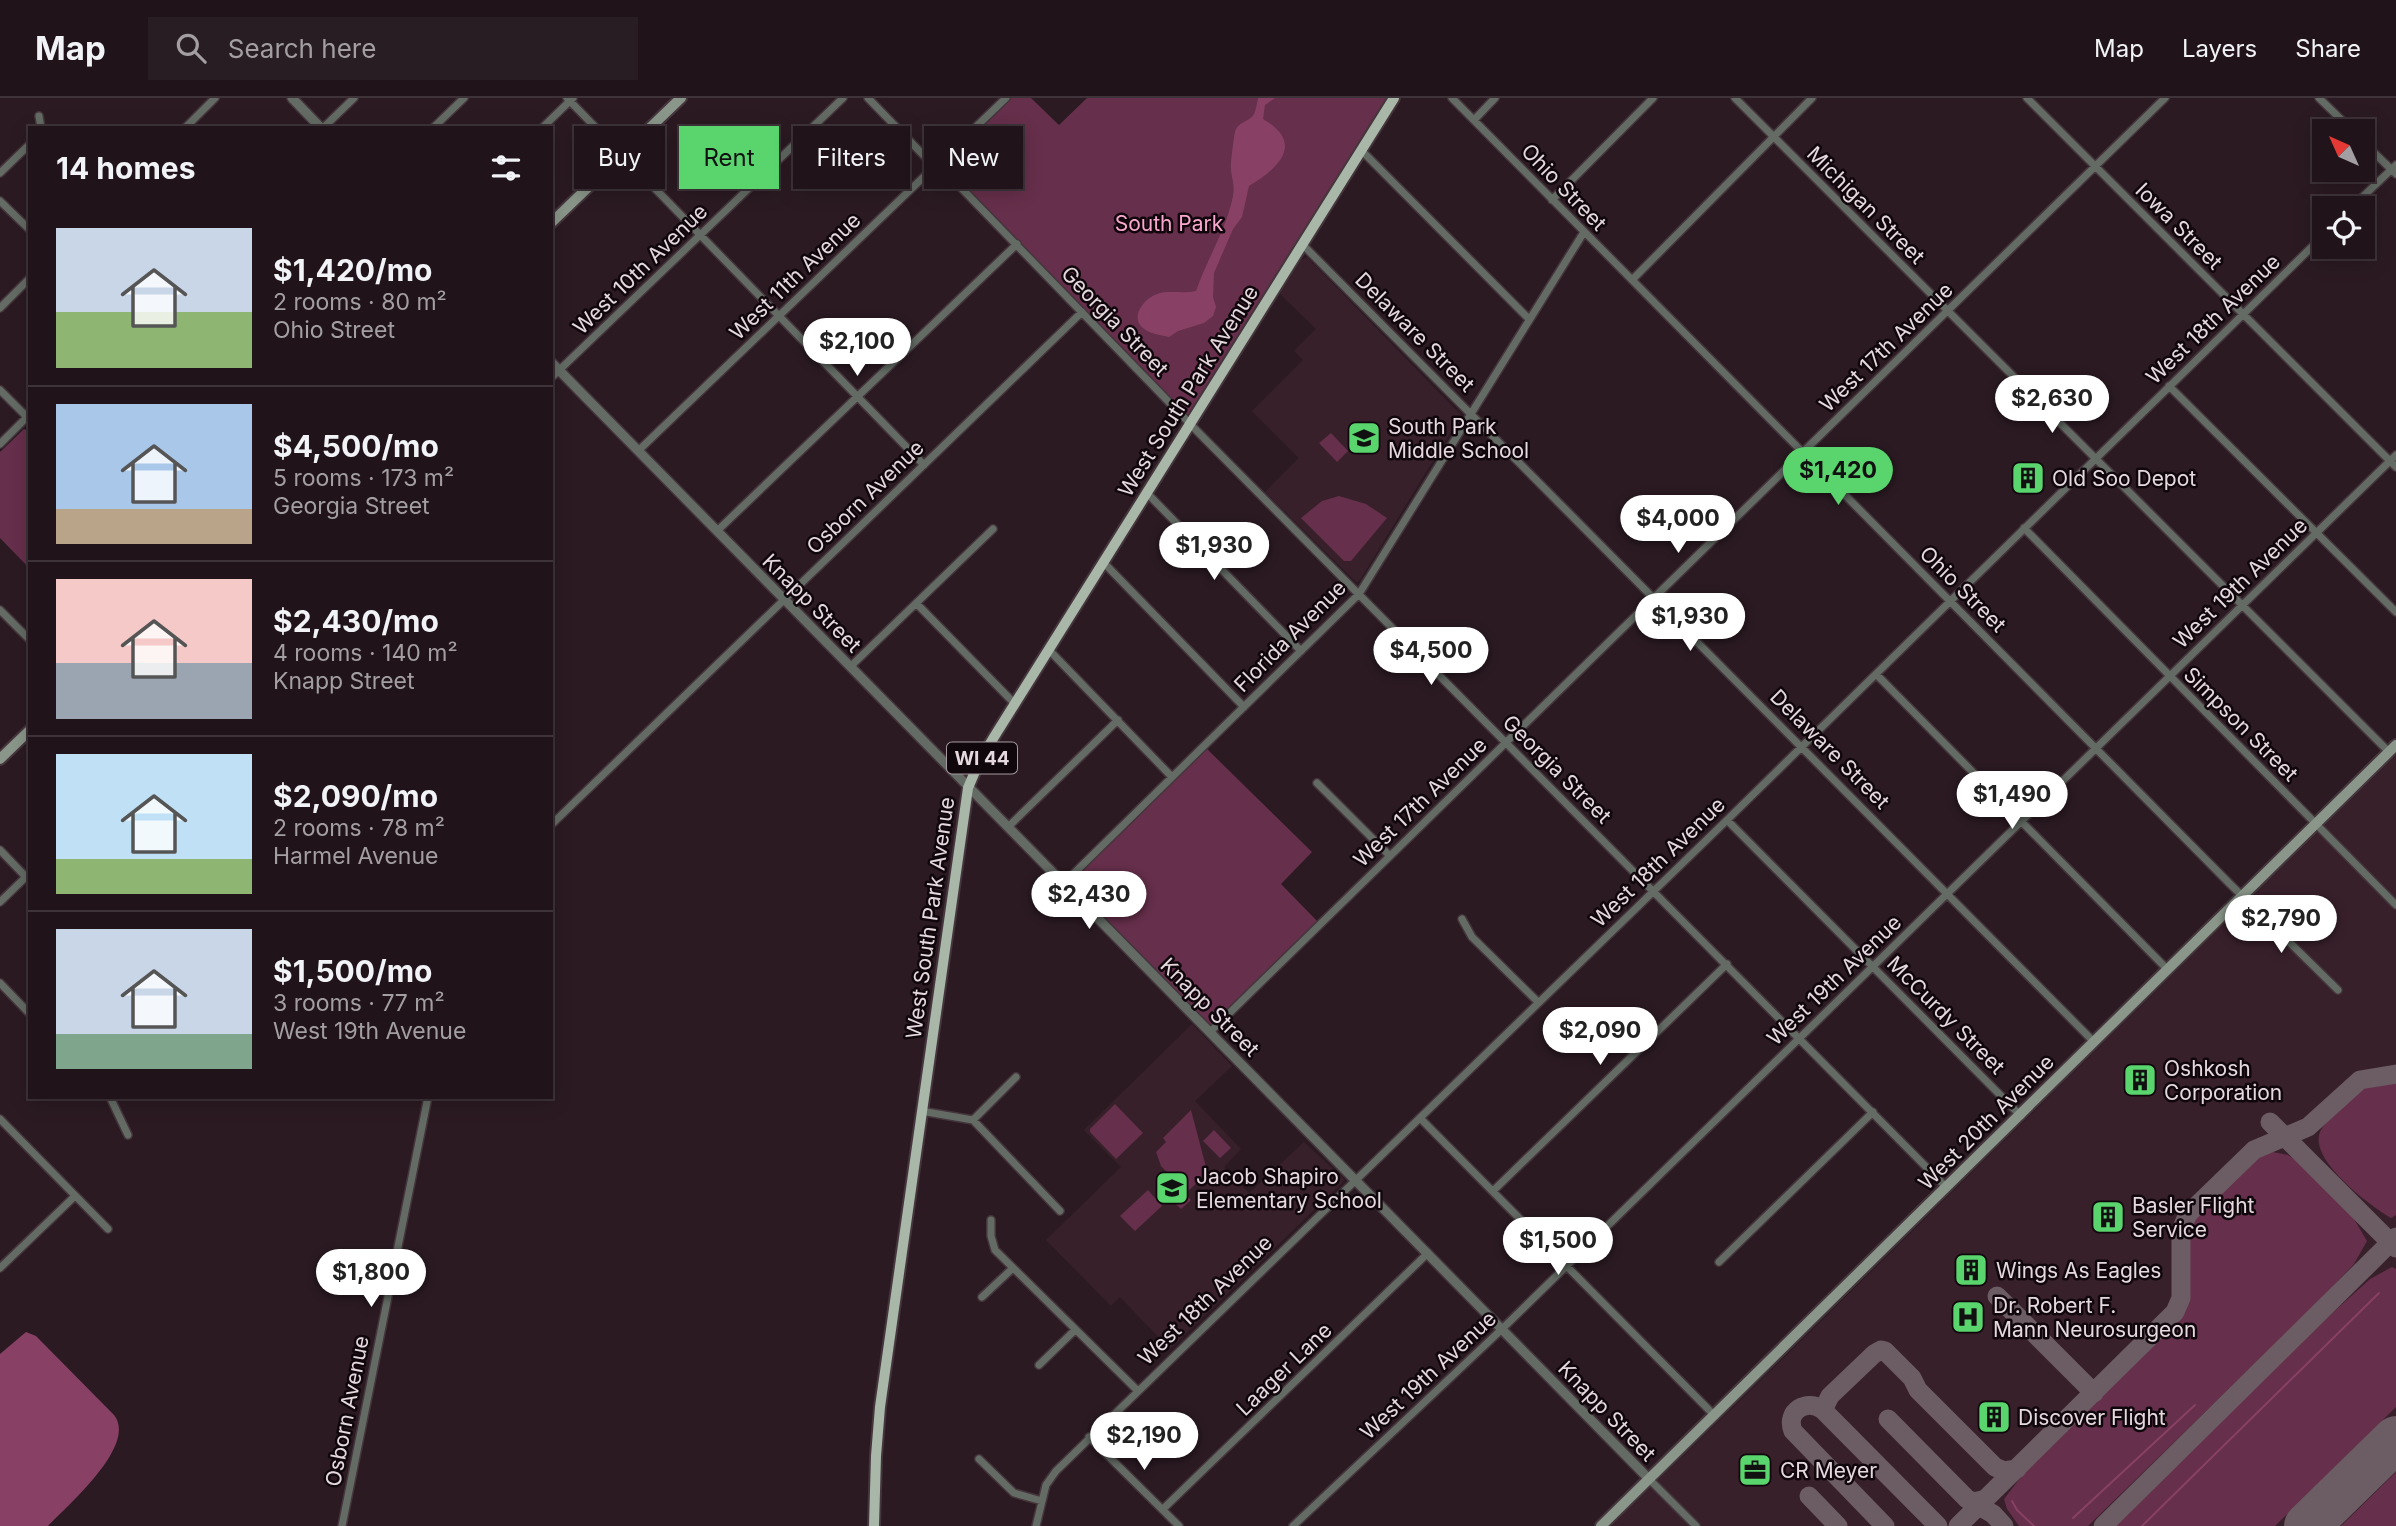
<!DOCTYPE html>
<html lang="en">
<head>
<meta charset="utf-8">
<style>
  :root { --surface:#20141a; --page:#281d23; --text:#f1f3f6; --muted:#a29ea2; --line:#3d3339; --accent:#5ad56e }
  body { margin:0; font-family:Inter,sans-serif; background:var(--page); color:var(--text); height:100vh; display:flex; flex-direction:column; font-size:26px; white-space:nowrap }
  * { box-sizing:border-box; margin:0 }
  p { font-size:23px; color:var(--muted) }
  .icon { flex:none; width:38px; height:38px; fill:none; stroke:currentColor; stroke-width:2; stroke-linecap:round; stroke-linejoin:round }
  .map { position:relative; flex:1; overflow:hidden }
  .panel { position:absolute; left:28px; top:28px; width:525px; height:973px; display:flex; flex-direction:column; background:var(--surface); border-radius:0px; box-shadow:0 4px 18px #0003,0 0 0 2px var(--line) }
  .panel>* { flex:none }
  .top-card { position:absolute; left:574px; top:28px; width:665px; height:63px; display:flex; gap:14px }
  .needle { width:46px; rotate:315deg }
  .controls { position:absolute; left:2312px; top:21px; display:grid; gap:14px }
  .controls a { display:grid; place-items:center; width:63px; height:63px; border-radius:0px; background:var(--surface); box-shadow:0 4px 18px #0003,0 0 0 2px var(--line); font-size:35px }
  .price { position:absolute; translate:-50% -60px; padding:0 16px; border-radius:24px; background:#fff; color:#222; font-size:23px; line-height:46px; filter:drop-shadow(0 2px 4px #0008) }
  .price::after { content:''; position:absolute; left:50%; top:42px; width:21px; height:16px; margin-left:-10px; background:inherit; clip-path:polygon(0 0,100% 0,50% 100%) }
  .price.selected { background:var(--accent); color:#111 }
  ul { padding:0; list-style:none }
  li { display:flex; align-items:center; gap:21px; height:175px; padding:0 28px }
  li+li { border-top:2px solid var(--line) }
  li span { display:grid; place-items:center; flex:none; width:196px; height:140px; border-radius:0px; color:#555 }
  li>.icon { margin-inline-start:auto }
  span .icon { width:84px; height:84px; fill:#fffc; stroke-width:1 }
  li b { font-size:30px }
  h2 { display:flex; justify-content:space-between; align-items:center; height:84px; padding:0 28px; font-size:30px }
  .pill { padding:0 24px; border-radius:0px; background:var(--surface); box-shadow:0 4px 18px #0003,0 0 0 2px var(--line); font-size:24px; line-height:63px }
  .pill.selected { background:var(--accent); color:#111 }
  header { display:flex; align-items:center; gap:42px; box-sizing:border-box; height:98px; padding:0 35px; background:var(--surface); border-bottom:2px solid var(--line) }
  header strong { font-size:33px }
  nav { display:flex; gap:38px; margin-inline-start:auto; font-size:24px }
  .search { width:490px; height:63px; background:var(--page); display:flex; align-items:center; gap:18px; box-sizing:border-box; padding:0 24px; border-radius:0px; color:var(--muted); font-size:26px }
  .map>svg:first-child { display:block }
  .built { fill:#38202b }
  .green { fill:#662f4b }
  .water { fill:#884165 }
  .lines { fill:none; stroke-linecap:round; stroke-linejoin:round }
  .stream { stroke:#884165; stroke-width:2 }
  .taxiway { stroke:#6c5c63; stroke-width:19 }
  .runway { stroke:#6c5c63; stroke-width:46 }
  .minor-casing { stroke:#45353c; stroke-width:10 }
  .tertiary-casing { stroke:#45353c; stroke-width:12 }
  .secondary-casing { stroke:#45353c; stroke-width:14 }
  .primary-casing { stroke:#45353c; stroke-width:14 }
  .minor { stroke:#636b64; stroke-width:7 }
  .tertiary { stroke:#636b64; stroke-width:9 }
  .secondary { stroke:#8a968a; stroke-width:10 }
  .primary { stroke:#a8b7a8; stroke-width:10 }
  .labels { text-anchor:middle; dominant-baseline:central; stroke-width:5; stroke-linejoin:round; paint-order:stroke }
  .shield { fill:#0f070b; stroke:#a5999f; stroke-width:2 }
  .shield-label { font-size:19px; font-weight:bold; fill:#e5d8de }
  .street-label { font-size:21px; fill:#e5d8de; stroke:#0f070b }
  .park-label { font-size:21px; fill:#faa7ce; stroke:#0f070b }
  .poi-label { font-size:21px; fill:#e5d8de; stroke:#0f070b; text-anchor:start }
</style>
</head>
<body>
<header>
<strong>Map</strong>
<div class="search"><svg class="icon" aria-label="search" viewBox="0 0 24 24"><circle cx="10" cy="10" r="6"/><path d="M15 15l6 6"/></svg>Search here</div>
<nav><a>Map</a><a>Layers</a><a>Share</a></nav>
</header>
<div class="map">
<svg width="2396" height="1428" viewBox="0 0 2396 1428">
  <rect width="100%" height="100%" fill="#2b1a22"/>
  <path class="built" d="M1307 159 1461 317 1360 482 1356 484 1265 394 1299 360 1252 313 1303 262 1294 253 1316 231 1280 196 1301 162Z
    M2396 657V1428H1611L1747 1296Z
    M1192 926 1232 968 1195 1003 1241 1051 1224 1069 1249 1095 1304 1044 1344 1081 1343 1084 1170 1251 1120 1199 1111 1208 1046 1142 1121 1069 1084 1032Z"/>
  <path class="green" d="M1006 0H1031L1059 27 1087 0H1394L1190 326 939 66Z
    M24 331 30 334V471L0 440V354Z
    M1331 335 1348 353 1337 364 1319 345Z
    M1339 398 1366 406 1387 420 1351 463H1344L1301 420 1322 403Z
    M1204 648 1312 754 1281 786 1320 826 1210 934 1063 786Z
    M2396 984V1117L2391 1120C2369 1107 2313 1065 2319 1037 2322 1026 2332 1019 2339 1011 2364 987 2363 989 2396 984Z
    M1115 1006 1143 1035 1116 1061 1090 1034V1031Z
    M1191 1012 1206 1069 1203 1079 1185 1096 1191 1102 1181 1111 1164 1095 1176 1084 1161 1068 1156 1054 1166 1044 1163 1040Z
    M1214 1032 1231 1050 1220 1060 1203 1043Z
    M2273 1054 2288 1057 2297 1063 2354 1121 2367 1143 2354 1166 2317 1205 2088 1428H2019L2007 1411 2004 1401 2037 1358 2183 1212 2186 1203 2188 1131 2193 1122 2255 1061Z
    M1148 1092 1162 1108 1135 1133 1120 1118Z
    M2392 1169 2396 1171V1309L2275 1428H2114L2329 1218 2370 1181Z
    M2396 1374V1428H2341Z"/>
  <path class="water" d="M1258 0H1275L1265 7 1263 21C1305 45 1279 70 1249 88L1242 119 1233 131 1214 175 1213 199 1216 209 1213 218 1204 225 1178 233 1169 239C1160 237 1150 236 1143 230 1129 219 1145 200 1157 196 1168 192 1183 196 1196 193 1207 161 1226 132 1233 98 1235 87 1232 82 1231 72 1230 68 1234 38 1235 34 1238 23 1250 24 1254 16 1256 12 1257 5 1258 0Z
    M26 1234 36 1238 114 1317C138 1347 67 1408 48 1428H0V1256Z"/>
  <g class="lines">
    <path class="stream" d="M2012 1403 2017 1412 2034 1428
      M2073 1420 2195 1307
      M2142 1428 2379 1195"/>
    <path class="taxiway" d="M2270 1024 2396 1150
      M1997 1198 2094 1295
      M1823 1312 1830 1298 1874 1256 1881 1252 1885 1253 1912 1280 1918 1292 1995 1369 2004 1373 2017 1371
      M1888 1321 1967 1401 1974 1404 1986 1401
      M1809 1398 1838 1428
      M1979 1408 1993 1416 2004 1428
      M1885 1428 1793 1333C1785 1313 1807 1300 1823 1312L1938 1428
      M1958 1428 2175 1214 2181 1200V1132L2188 1116 2254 1052 2308 1029 2360 982 2396 976
      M2103 1428 2396 1139"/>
    <path class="runway" d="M2307 1428 2396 1341"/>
    <defs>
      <path id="minor" d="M567 0 924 367
        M868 0 935 69
        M1452 0 2230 786 2338 892
        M1735 0 2389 654
        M2027 0 2396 369
        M2319 0 2353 33
        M39 18 41 30
        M1474 22 1495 0
        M185 30 215 0
        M323 30 354 0
        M433 30 464 0
        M542 30 573 0
        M2362 43 2396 76
        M1361 52 1529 221
        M938 66 1197 333 1947 1090
        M0 75 30 46
        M1552 102 1653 0
        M0 103 30 132
        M2351 110 2396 67
        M1302 146 2094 944
        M1632 182 1812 0
        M0 210 30 180
        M551 280 843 0
        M2169 288 2396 514
        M0 292 30 322
        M0 346 29 317
        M638 353 1006 0
        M1147 395 1301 553
        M2024 430 2396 807
        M717 433 1017 146
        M1104 465 1244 609
        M917 506 1015 606
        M0 512 30 542
        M1049 552 1172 679
        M851 568 993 431
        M1876 576 2168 872
        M1317 685 1390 758
        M1727 722 2021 1018
        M551 727 1082 214
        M1008 729 1118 622
        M0 752 26 779
        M1063 786 1359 496 1584 134
        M0 804 30 775
        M1462 821 1472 839 1538 904
        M0 885 30 916
        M1210 934 2165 0
        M110 999 128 1037
        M921 1013 973 1022 1060 1113
        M1420 1020 1715 1318
        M0 1021 108 1131
        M973 1022 1016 979
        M1493 1093 1727 866
        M991 1122V1138L995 1152 1137 1292
        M1719 1164 1873 1014
        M0 1170 75 1098
        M982 1199 1013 1170
        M1039 1267 1075 1232
        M1089 1339 1179 1428
        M979 1361 1014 1395 1042 1403
        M1649 1381 1696 1428
        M1163 1411 1428 1155
        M342 1428 428 999
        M1036 1428 1046 1387 1056 1373 1727 722 2324 137
        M1293 1428 1502 1231 2396 357"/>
      <path id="tertiary" d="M292 0 321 30
        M551 264 1649 1381"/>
      <path id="secondary" d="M551 125 681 0
        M0 661 30 632
        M1601 1428 2396 647"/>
      <path id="primary" d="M874 1428 876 1358 880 1309 968 690 979 664 994 639 1394 0"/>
    </defs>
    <use href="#minor" class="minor-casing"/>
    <use href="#tertiary" class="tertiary-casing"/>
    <use href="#secondary" class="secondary-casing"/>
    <use href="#primary" class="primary-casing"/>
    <use href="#minor" class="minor"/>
    <use href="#tertiary" class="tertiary"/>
    <use href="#secondary" class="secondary"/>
    <use href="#primary" class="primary"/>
  </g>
  <defs>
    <symbol id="school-square" viewBox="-11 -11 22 22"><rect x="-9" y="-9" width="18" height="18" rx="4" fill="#5ad56e" stroke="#0f070b"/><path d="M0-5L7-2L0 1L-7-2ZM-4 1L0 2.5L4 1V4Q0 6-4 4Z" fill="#111"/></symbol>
    <symbol id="building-square" viewBox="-11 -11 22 22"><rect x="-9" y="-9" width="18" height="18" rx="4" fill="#5ad56e" stroke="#0f070b"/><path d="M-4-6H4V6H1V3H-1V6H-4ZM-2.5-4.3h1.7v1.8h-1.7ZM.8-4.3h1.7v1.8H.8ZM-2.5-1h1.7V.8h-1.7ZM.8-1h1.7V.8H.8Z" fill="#111"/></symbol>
    <symbol id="hospital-square" viewBox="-11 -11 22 22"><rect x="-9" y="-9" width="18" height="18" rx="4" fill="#5ad56e" stroke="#0f070b"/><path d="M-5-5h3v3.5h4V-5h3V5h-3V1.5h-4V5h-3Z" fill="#111"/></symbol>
    <symbol id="office-square" viewBox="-11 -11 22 22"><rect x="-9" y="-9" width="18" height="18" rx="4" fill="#5ad56e" stroke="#0f070b"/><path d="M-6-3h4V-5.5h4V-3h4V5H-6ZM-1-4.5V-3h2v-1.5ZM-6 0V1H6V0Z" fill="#111"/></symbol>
  </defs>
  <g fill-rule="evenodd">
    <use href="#school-square" x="1345" y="321" width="38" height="38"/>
    <use href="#building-square" x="2009" y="361" width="38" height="38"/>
    <use href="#building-square" x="2121" y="963" width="38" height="38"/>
    <use href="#school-square" x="1153" y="1071" width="38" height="38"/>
    <use href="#building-square" x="2089" y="1100" width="38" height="38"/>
    <use href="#building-square" x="1952" y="1153" width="38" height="38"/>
    <use href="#hospital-square" x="1949" y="1200" width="38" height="38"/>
    <use href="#building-square" x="1975" y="1300" width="38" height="38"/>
    <use href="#office-square" x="1736" y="1353" width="38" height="38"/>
  </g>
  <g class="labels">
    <rect class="shield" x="947" y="644.5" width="70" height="31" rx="5"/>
    <g class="shield-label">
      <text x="982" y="660">WI 44</text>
    </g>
    <g class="street-label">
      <text transform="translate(1564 89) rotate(46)">Ohio Street</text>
      <text transform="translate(1866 107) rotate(45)">Michigan Street</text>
      <text transform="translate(2179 128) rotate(45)">Iowa Street</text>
      <text transform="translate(640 171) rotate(-44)">West 10th Avenue</text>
      <text transform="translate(795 178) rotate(-44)">West 11th Avenue</text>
      <text transform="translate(2213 221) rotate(-44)">West 18th Avenue</text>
      <text transform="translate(1115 223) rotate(46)">Georgia Street</text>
      <text transform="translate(1415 234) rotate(45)">Delaware Street</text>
      <text transform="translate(1886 249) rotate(-44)">West 17th Avenue</text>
      <text transform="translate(1188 293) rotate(-58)">West South Park Avenue</text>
      <text transform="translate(865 399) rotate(-44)">Osborn Avenue</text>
      <text transform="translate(2240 485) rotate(-44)">West 19th Avenue</text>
      <text transform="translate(1963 491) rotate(45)">Ohio Street</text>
      <text transform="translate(812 505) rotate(45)">Knapp Street</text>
      <text transform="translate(1290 538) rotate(-45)">Florida Avenue</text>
      <text transform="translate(2241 626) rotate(45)">Simpson Street</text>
      <text transform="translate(1830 651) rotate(45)">Delaware Street</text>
      <text transform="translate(1557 671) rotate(45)">Georgia Street</text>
      <text transform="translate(1420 704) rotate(-44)">West 17th Avenue</text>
      <text transform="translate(1658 764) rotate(-44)">West 18th Avenue</text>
      <text transform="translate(930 820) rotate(-82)">West South Park Avenue</text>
      <text transform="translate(1834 882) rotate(-44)">West 19th Avenue</text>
      <text transform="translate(1210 909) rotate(45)">Knapp Street</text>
      <text transform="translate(1946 917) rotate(45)">McCurdy Street</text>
      <text transform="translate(1986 1024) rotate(-45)">West 20th Avenue</text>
      <text transform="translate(1205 1202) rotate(-44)">West 18th Avenue</text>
      <text transform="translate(1284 1271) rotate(-44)">Laager Lane</text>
      <text transform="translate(1428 1277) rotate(-43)">West 19th Avenue</text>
      <text transform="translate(347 1313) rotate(-79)">Osborn Avenue</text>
      <text transform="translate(1607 1313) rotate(46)">Knapp Street</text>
    </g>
    <g class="park-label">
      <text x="1169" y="125">South Park</text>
    </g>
    <g class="poi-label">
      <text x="1388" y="328">South Park<tspan x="1388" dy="24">Middle School</tspan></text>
      <text x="2052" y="380">Old Soo Depot</text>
      <text x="2164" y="970">Oshkosh<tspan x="2164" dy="24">Corporation</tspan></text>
      <text x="1196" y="1078">Jacob Shapiro<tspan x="1196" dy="24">Elementary School</tspan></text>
      <text x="2132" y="1107">Basler Flight<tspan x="2132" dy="24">Service</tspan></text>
      <text x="1996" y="1172">Wings As Eagles</text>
      <text x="1993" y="1207">Dr. Robert F.<tspan x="1993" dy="24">Mann Neurosurgeon</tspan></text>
      <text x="2018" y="1319">Discover Flight</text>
      <text x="1780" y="1372">CR Meyer</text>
    </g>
  </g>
</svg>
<div class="controls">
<a><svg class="needle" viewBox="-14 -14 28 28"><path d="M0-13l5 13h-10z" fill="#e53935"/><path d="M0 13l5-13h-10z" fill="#a29ea2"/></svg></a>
<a><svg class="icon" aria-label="locate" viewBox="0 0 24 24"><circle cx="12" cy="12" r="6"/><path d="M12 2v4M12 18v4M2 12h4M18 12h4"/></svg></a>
</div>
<b class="price" style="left:857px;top:280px">$2,100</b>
<b class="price" style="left:2052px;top:337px">$2,630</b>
<b class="price selected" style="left:1838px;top:409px">$1,420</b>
<b class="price" style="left:1678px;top:457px">$4,000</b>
<b class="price" style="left:1214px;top:484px">$1,930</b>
<b class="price" style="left:1690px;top:555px">$1,930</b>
<b class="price" style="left:1431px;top:589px">$4,500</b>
<b class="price" style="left:2012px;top:733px">$1,490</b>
<b class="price" style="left:1089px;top:833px">$2,430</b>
<b class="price" style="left:2281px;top:857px">$2,790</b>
<b class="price" style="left:1600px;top:969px">$2,090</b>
<b class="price" style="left:1558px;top:1179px">$1,500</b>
<b class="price" style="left:371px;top:1211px">$1,800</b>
<b class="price" style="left:1144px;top:1374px">$2,190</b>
<div class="top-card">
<a class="pill">Buy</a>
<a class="pill selected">Rent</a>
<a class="pill">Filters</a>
<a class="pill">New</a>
</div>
<section class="panel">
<h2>14 homes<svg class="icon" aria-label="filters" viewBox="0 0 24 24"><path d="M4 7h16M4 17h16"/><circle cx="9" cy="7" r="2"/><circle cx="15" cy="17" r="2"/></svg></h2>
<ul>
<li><span style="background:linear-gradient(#c9d6e8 60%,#8fb573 0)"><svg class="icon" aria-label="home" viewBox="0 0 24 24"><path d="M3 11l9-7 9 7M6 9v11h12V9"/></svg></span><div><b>$1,420/mo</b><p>2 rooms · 80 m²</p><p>Ohio Street</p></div></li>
<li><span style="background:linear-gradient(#a9c7e8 75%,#b9a48a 0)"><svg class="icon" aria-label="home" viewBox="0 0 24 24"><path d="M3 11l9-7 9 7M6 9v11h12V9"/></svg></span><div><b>$4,500/mo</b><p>5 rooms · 173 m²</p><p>Georgia Street</p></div></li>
<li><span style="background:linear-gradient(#f6c9c9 60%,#9aa5b1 0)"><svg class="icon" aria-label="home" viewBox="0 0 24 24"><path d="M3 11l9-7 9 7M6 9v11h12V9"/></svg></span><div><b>$2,430/mo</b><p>4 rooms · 140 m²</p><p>Knapp Street</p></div></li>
<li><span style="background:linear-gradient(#bfe0f5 75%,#8fb573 0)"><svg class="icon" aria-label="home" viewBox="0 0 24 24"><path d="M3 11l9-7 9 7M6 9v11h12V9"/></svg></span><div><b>$2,090/mo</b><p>2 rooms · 78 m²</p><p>Harmel Avenue</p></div></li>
<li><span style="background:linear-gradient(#c9d6e8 75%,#7fa58c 0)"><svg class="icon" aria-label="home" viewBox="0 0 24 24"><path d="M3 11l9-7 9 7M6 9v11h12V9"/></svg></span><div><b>$1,500/mo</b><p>3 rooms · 77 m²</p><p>West 19th Avenue</p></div></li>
</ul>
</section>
</div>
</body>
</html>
